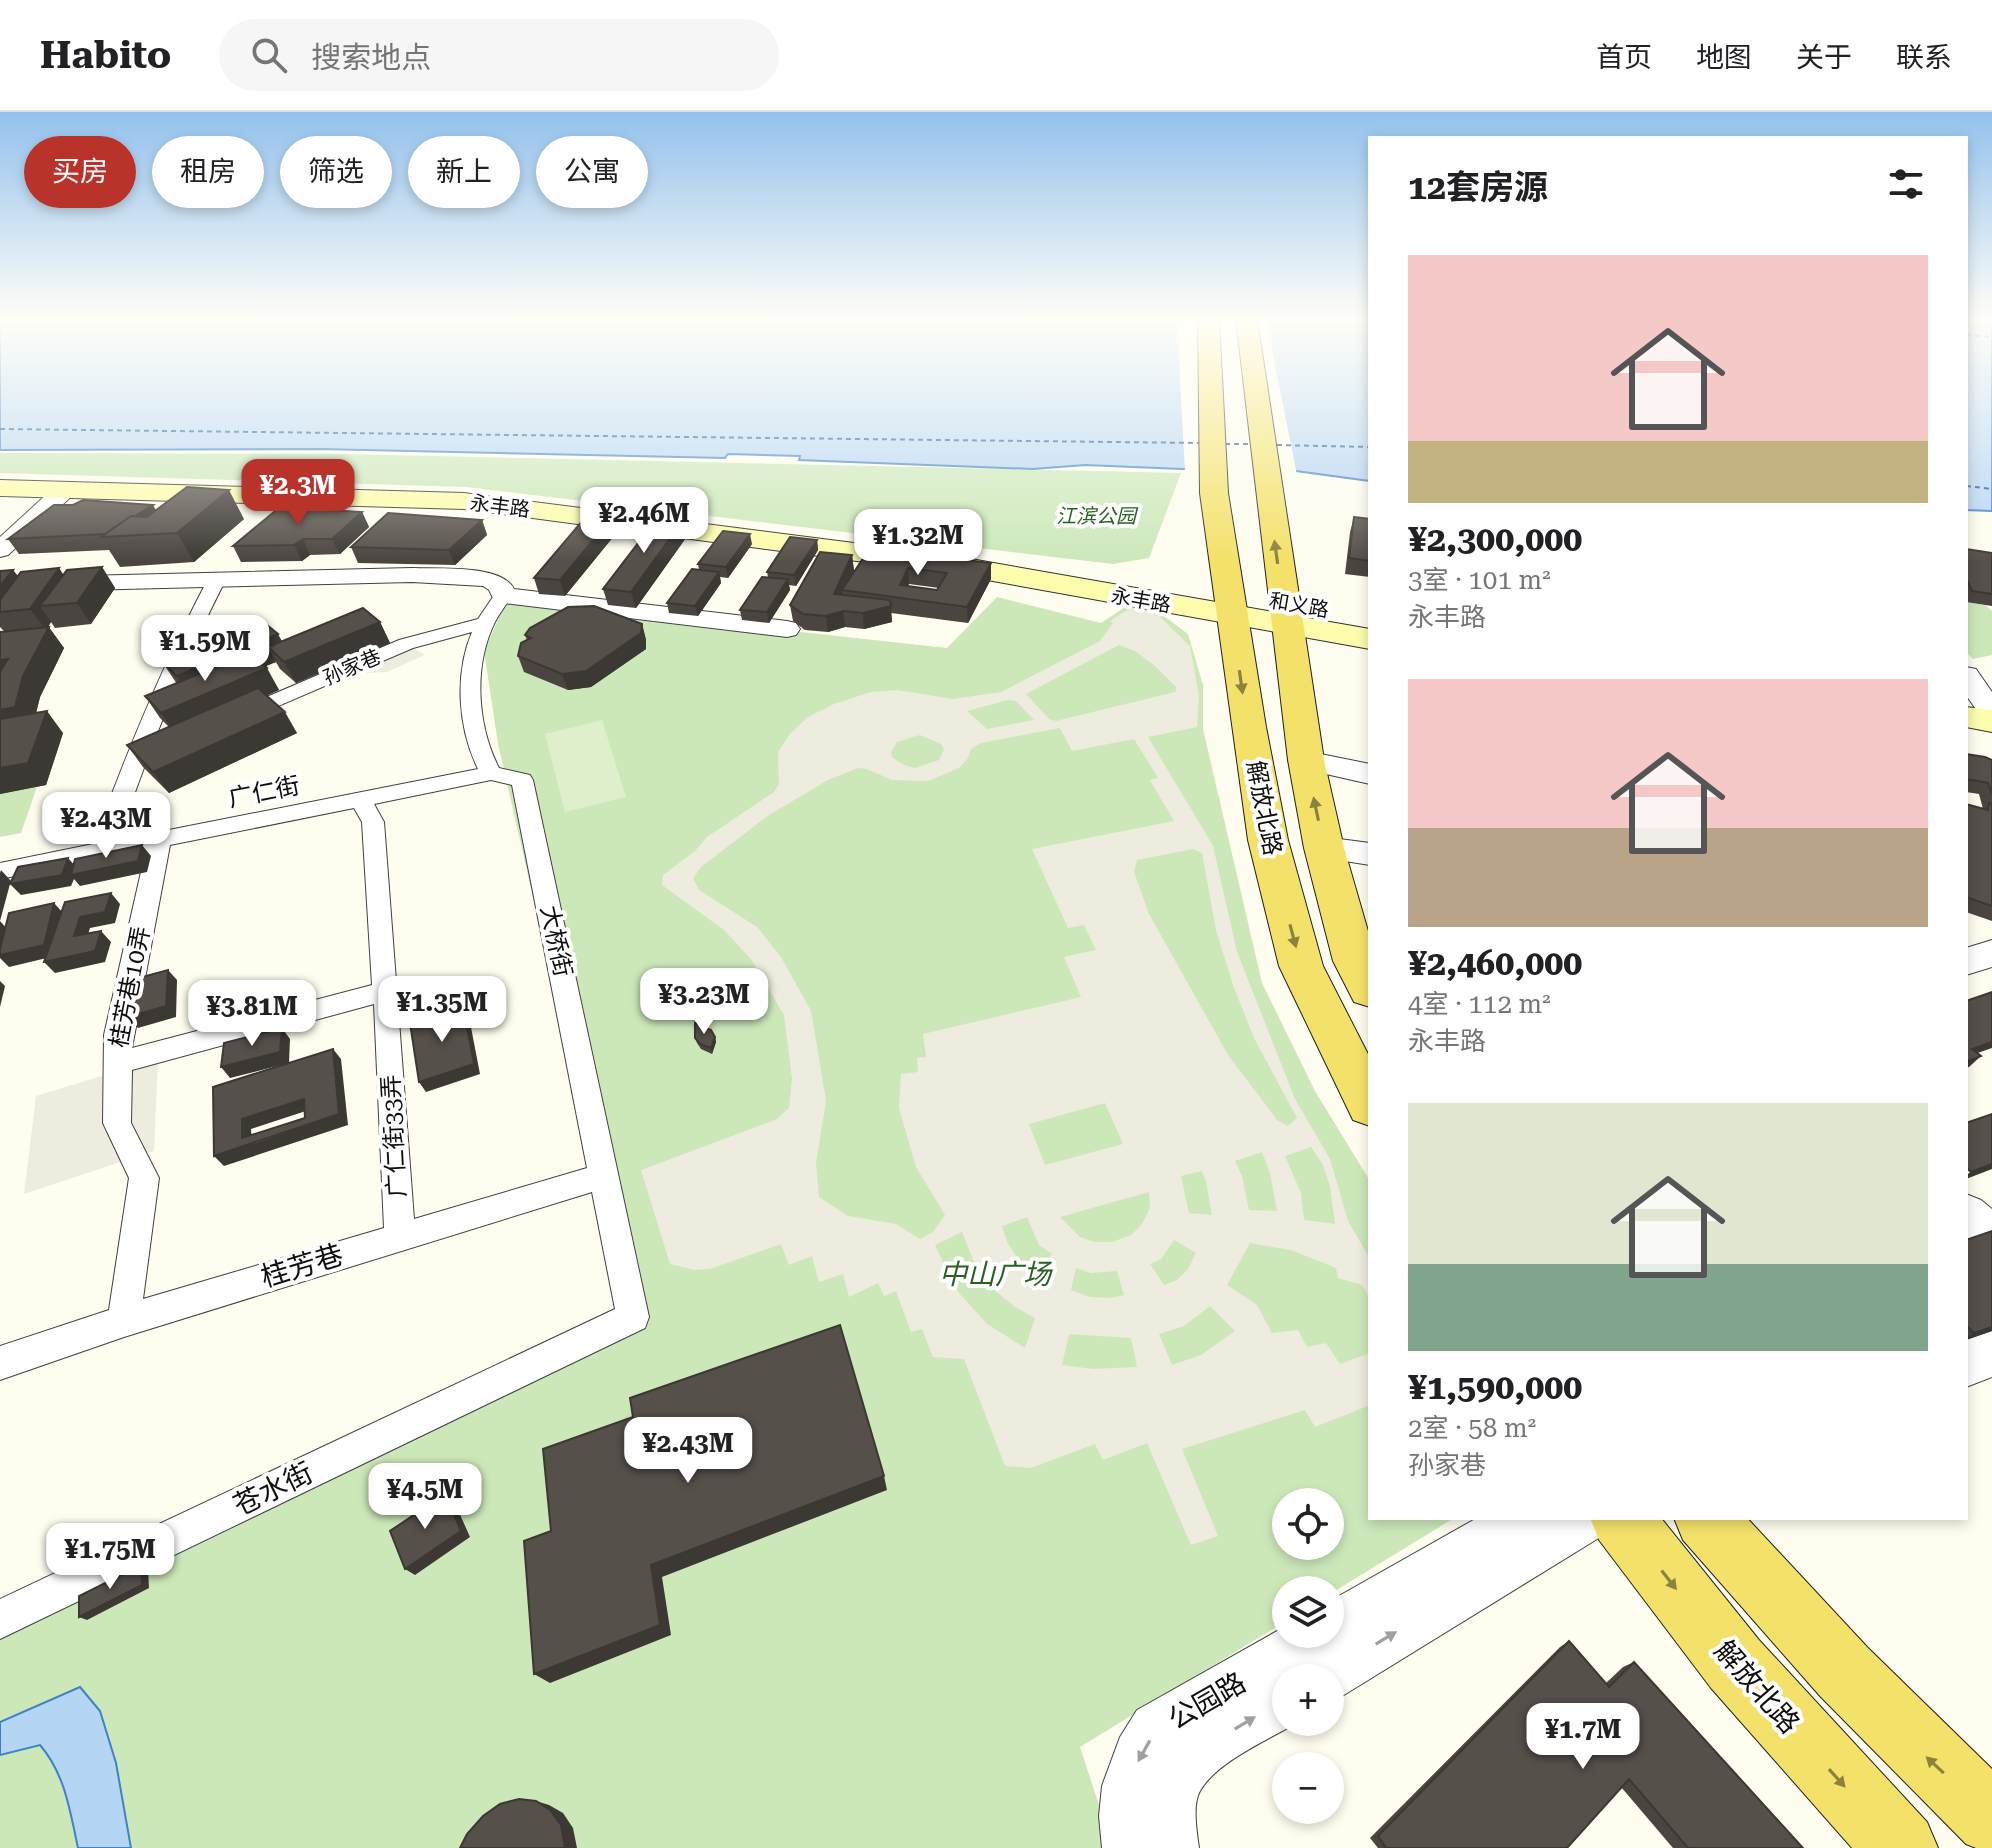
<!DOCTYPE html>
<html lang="zh">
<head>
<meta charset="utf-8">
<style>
  :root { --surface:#fff; --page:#f6f6f6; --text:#202124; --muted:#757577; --line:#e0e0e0; --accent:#b9332a }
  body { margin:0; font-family:"Roboto Serif","Noto Sans SC",serif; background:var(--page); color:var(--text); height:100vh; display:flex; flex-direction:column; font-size:30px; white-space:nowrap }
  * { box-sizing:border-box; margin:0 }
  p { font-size:26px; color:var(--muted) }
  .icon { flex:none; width:44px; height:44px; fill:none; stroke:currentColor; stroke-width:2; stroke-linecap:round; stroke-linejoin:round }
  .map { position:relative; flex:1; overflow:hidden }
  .drawer { position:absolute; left:1368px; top:24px; width:600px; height:1384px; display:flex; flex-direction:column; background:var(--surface); border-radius:0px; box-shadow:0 4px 12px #0003 }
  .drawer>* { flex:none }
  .banner { position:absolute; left:24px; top:24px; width:760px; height:72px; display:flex; gap:16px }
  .tools { position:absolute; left:1272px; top:1376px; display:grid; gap:16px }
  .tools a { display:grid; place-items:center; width:72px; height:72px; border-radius:50%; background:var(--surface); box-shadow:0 4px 12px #0003; font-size:40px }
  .price { position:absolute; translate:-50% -68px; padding:0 18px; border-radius:16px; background:#fff; color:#222; font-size:26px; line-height:52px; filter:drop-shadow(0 2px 4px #0008) }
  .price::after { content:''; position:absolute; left:50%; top:48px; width:24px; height:18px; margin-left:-12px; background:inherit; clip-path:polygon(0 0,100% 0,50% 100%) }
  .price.selected { background:var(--accent); color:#fff }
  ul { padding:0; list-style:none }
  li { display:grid; align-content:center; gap:16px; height:424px; padding:0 40px }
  li span { display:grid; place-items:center; height:248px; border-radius:0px; color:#555 }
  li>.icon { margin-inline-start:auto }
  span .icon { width:144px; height:144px; fill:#fffc; stroke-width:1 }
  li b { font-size:34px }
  h2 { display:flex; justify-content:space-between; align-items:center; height:96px; padding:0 40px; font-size:34px }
  .pill { padding:0 28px; border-radius:36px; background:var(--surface); box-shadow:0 4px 12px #0003; font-size:28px; line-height:72px }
  .pill.selected { background:var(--accent); color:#fff }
  header { display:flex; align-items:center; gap:48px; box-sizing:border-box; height:112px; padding:0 40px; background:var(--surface); border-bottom:2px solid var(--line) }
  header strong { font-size:38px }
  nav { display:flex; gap:44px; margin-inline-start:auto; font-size:28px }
  .search { width:560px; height:72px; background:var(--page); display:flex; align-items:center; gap:20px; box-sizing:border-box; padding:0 28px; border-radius:44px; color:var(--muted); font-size:30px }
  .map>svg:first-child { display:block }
  .green { fill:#cce8b9; fill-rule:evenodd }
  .pitch { fill:#dfefcb }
  .plaza { fill:#eeecde; fill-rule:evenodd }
  .water { fill:#b5d5f4; stroke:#3f82c9; stroke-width:2 }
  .pier { fill:#fefdef }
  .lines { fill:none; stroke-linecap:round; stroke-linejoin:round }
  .ferry { stroke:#1b559b; stroke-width:2; stroke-dasharray:5 4; stroke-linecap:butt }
  .pedestrian-casing { stroke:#414141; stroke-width:2 }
  .minor-casing { stroke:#414141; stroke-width:2 }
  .tertiary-casing { stroke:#414141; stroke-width:2 }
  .secondary-casing { stroke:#303030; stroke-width:2 }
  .primary-casing { stroke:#1f1f1f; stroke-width:2 }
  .pedestrian { fill:#fff; fill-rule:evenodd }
  .minor { fill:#fff; fill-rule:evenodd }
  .tertiary { fill:#fff; fill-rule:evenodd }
  .secondary { fill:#fcfcac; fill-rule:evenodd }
  .primary { fill:#f4e169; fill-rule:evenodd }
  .wall { fill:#4a4540; fill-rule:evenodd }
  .shaded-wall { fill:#3c3834 }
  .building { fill:#56504a; stroke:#3c3834; stroke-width:2; fill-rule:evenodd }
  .oneway { fill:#8c8240 }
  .oneway2 { fill:#9f9f9f }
  .labels { text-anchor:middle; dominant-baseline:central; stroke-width:8; stroke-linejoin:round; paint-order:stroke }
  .far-street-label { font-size:20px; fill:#0e0e0e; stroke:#fff }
  .far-park-label { font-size:20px; font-style:italic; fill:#266320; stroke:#fff }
  .street-label { font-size:24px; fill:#0e0e0e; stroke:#fff }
  .near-street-label { font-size:28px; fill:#0e0e0e; stroke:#fff }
  .near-park-label { font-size:28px; font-style:italic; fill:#266320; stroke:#fff }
</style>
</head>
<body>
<header>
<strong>Habito</strong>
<div class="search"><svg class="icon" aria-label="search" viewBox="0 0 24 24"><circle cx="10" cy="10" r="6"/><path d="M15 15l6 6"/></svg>搜索地点</div>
<nav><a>首页</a><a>地图</a><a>关于</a><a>联系</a></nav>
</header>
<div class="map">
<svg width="1992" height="1736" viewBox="0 0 1992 1736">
  <rect width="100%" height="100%" fill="#fefdef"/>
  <path class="green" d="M0 341 346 342 1181 361 1149 446 1113 452 467 375 0 361Z
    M997 485 1101 511 1131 491 1160 501 1188 522 1203 573V617L1262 871 1315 979 1370 1069V1406H1454L1330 1482V1478H1286V1509L1080 1635 1113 1736H0V1514L628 1201 498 632 484 539 507 488 947 536ZM1286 1390H1330V1434H1286Z
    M1966 490 1985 493 1992 499V543L1973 547 1966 540Z
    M37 675 21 721 0 725V682Z"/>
  <path class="pitch" d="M602 608 626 685 565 700 545 622Z"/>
  <path class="plaza" d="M1134 494 1159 504 1190 534 1199 584 1197 615 1148 625 1213 734 1237 840 1295 987 1330 1047 1348 1109 1370 1147V1188L1362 1173 1338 1166 1336 1156 1291 1138 1250 1131 1227 1173 1257 1193 1272 1221 1298 1218 1307 1235 1326 1231 1340 1252 1370 1241V1293L1315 1315 1305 1298 1182 1337 1218 1424 1191 1433 1147 1331 1103 1348 1095 1332 1031 1356 1005 1354 964 1247 933 1245 922 1217 911 1220 896 1179 884 1184 878 1171 849 1185 843 1162 819 1170 812 1144 789 1153 781 1132 710 1157 694 1158 670 1152 641 1058 777 1007 789 996 792 967 784 903 751 847 724 818 662 773 663 763 695 739 707 725 774 680 779 672 778 640 790 622 808 605 834 592 871 580 897 578 953 587 1001 580 1100 529 1113 511 1110 509ZM1119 533 1135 539 1155 554 1177 576 1175 580 1056 609 1049 607 1026 582ZM1008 588 1016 589 1034 608 987 617 967 599ZM1060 616 1072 639 1134 627 1158 666 1150 668 1174 709 1032 737 1068 816 1084 813 1096 838 1064 845 1081 885 923 922 926 945 917 946 918 960 901 962 899 996 916 1055 945 1103 933 1120 920 1127 896 1112 848 1104 819 1085 816 1051 826 989 811 899 781 845 757 815 699 778 693 766 701 755 769 703 828 668 858 656 867 657 892 668 928 669 959 656 968 646 971 637 981 631ZM920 623 941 632 944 637 939 648 915 656 906 654 893 646 891 641 897 630ZM1193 737 1202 741 1216 818 1233 873 1254 926 1297 1006 1288 1014 1277 1008 1228 943 1149 802 1134 760 1137 748ZM1105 991 1123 1032 1045 1053 1029 1012ZM1311 1035 1323 1053 1330 1074 1335 1112 1304 1108 1301 1081 1285 1044ZM1262 1040 1270 1061 1277 1099 1249 1098 1242 1064 1235 1049ZM1202 1059 1206 1069 1212 1103 1189 1101 1181 1064ZM1149 1080 1150 1096 1142 1112 1131 1123 1112 1130H1094L1080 1125 1060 1105ZM1027 1105 1039 1133 1052 1142 1038 1161 1018 1147 1007 1130 1002 1114ZM962 1120 976 1155 987 1172 1015 1195 1035 1206 1025 1236 987 1212 959 1181 948 1161 935 1133ZM1174 1128 1196 1141 1188 1157 1177 1168 1164 1173 1150 1152 1161 1147ZM1076 1156 1091 1161 1117 1159 1124 1183 1111 1186 1090 1185 1071 1178ZM1210 1194 1235 1219 1201 1243 1172 1253 1159 1222 1184 1214ZM1069 1222 1131 1226 1137 1255 1093 1257 1062 1253Z
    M401 529 425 543 387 560 343 562Z
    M158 947 154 1039 24 1082 36 984Z"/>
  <path class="water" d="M0 207H1370V369L1266 355 1182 357 1085 353 1033 357 799 348 800 344 728 342 725 346 320 337 0 338Z
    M1966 207H1992V399L1966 398Z
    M80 1575 100 1599 116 1651 131 1736H78C70 1699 65 1662 40 1633L0 1643V1610Z"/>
  <path class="pier" d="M1177 207H1266L1297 363 1266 359 1185 361Z"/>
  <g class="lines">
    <path class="ferry" d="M1966 223 1992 225
      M0 317 1199 331
      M1225 332H1251
      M1277 333 1370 335
      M1966 374 1992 377"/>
    <defs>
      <path id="pedestrian" d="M216 464 225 469C182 553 149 639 118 728L478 657C458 616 454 563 472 520L413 536 248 607 241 609 231 603 234 599 399 528 478 507 497 479 503 478 512 483C507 492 500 500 495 510 473 554 477 613 499 656L530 663 533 668 649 1205 645 1216 0 1527V1487L615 1197 592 1080 124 1225 0 1268V1234L109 1198 129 1066 103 1011 104 923 146 738 0 767V751L93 732C126 642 162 554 207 469ZM491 668 512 673 587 1056 414 1107 384 710 374 692ZM354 696 362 710 372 873 132 936 170 733ZM374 892 384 1116 143 1187 159 1066 131 1011 132 958Z"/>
      <path id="minor" d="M66 370 74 372 77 377 74 382 8 443 0 445V425L58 372Z
        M412 456C438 457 502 452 514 477L787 509 796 511 800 517 796 523 787 525 503 491 494 488 489 478 483 474 412 470 0 480V466Z
        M1966 555 1976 557 1992 580V609L1982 606 1966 583Z
        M1306 639 1370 652V672L1295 655 1291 648 1295 641Z
        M1324 725 1370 731V753L1313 744 1308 736 1313 728Z
        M1992 828V855L1966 863V836Z
        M1966 1082 1981 1088 1992 1097V1145L1977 1139 1966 1129Z
        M1477 1406H1610L1602 1424 1339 1586 1330 1589V1566H1286V1610H1299C1271 1626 1216 1650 1200 1679 1192 1693 1197 1721 1199 1736H1102L1099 1704 1102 1674 1120 1625 1137 1598 1286 1514V1522H1330V1489Z"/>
      <path id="tertiary" d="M1992 1209V1265L1966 1275V1219Z"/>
      <path id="secondary" d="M0 368 464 381 948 443 1370 517V537L948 461 464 397 0 384Z
        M1966 595 1992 598V620L1966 615Z"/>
      <path id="primary" d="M1198 207H1219L1228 381 1266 615 1288 728 1323 854 1370 946V1014L1353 1008 1279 854 1248 728 1200 381Z
        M1236 207H1257L1324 648 1344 736 1370 826V895L1354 890 1333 849 1304 736 1288 648Z
        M1590 1406H1661L1759 1528 1927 1710 1938 1736H1852L1711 1576 1599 1428Z
        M1674 1406H1747L1868 1536 1992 1657V1736H1976L1966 1732 1820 1584 1683 1428Z"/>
    </defs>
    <use href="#pedestrian" class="pedestrian-casing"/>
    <use href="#minor" class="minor-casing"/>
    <use href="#tertiary" class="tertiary-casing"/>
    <use href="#secondary" class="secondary-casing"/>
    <use href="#primary" class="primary-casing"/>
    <use href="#pedestrian" class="pedestrian"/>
    <use href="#minor" class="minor"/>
    <use href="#tertiary" class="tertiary"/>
    <use href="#secondary" class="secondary"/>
    <use href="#primary" class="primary"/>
  </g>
  <path class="wall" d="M156 398 244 407 194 450 120 455 109 438 19 442 8 427Z
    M362 400 369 415 340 442 310 443 302 449 241 450 233 434Z
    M614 403 618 419 565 484 539 482 534 466Z
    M1354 405 1370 407V465L1345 462 1350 420Z
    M684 407 688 423 636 496 608 493 603 477Z
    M482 408 487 423 455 453 358 451 351 435Z
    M817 428 818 438 796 474 789 473 790 478 769 511 742 508 740 498 768 465 767 460Z
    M752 432 728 466 720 465 721 471 698 504 669 501 667 491 699 458 698 452Z
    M870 436 991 451V467L968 511 891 501 892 510 864 517 845 515 828 520 805 518 793 509 790 493 852 443 854 459 852 463ZM909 472 939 476 937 478 907 474Z
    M1966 437 1992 441V494L1966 490Z
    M102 455 115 476 91 512 55 516 51 510 48 515 64 536 40 585 36 601 63 621 46 673 0 682V520H5L0 515V459L13 458 18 464 59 456 63 463Z
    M380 510 390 531 296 571 280 557 276 550 265 554 279 578 266 584 297 621 169 681 143 655 127 633 169 615 160 606 145 584 177 572 161 548 282 529Z
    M642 512 646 528V537L591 575 568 578 524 560 518 544 527 528 525 523Z
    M1966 642 1992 648V809L1966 800V692L1983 697 1979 682 1966 680Z
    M715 925 716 930 712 942 701 937 697 931 695 926Z
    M1992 1119V1219L1966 1228V1128Z
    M1569 1529 1606 1571 1623 1555 1634 1550 1803 1736H1673L1621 1675 1567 1736H1378L1370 1726 1560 1535Z"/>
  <path class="shaded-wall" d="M229 378 244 407 194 450 177 421Z
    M153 393 162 408 106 422Z
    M362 400 369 415 340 442 332 427Z
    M614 403 618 419 565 484 560 468Z
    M684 407 688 423 636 496 631 480Z
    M482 408 487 423 455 453 449 438Z
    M750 422 752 432 728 466 726 455Z
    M303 427 310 443 302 449 294 433Z
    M817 428 818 438 796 474 794 463Z
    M852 443 854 459 845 479 842 478V484L834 482Z
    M991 451V467L968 511 967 495Z
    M102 455 115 476 91 512 77 491Z
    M59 456 73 477 40 494 51 510 46 518 30 497Z
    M908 456 909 472 902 486 900 473Z
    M13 458 28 479 0 500V474Z
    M719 460 721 471 698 504 695 494Z
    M788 467 790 478 769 511 767 500Z
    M891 494 892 510 864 517 863 501Z
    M843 499 845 515 828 520 826 504Z
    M380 510 390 531 296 571 284 550Z
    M642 512 646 528V537L591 575 568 578 562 562Z
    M49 515 64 536 40 585 32 617 0 623V548L8 547 23 564Z
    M278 522 290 544 268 535 276 550 190 585 177 564Z
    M267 556 279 578 176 622 161 601Z
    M47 599 63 621 46 673 0 682V656Z
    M285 600 297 621 169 681 153 660Z
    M142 733 151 744 147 760 80 774 74 767 71 774 21 783 10 772 0 809 8 818 54 791 64 802 55 844 9 855 0 846V848V761L1 758 11 769 68 746 78 757Z
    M111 781 120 792 115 811 90 816 84 835 74 824 80 805Z
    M101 819 111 830 105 850 55 861 44 850Z
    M168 858 177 868 176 905 138 916 128 905Z
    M0 869 5 874 0 895Z
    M463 894 469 905 480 962 426 980 419 970Z
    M282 916 290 927 289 951 230 966 221 955Z
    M715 925 716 930 712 942 711 936Z
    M1992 930V936L1966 945 1972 937Z
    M333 937 341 947 348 1013 224 1054 214 1044 242 1026V1007L304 987 312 997 251 1017 252 1032 339 1002Z
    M1981 944 1969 955 1966 956V950Z
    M1992 1052V1057L1966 1067V1063L1971 1060Z
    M1992 1215V1219L1966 1228V1226L1974 1221Z
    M884 1364 887 1378 662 1465 671 1523 550 1571 534 1562 651 1453Z
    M445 1382 454 1389 470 1425 415 1463 405 1457Z
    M141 1453 148 1456 149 1476 87 1508 79 1505Z
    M536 1689 549 1693 563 1701 573 1716 577 1736H565Z"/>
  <path class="building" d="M187 375 229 378 177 421 101 425 131 404 147 405Z
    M83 388 153 393 135 404H131L105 422 8 427 54 393H73Z
    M280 395 362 400 332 427H303L294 433 233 434Z
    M388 401 482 408 449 438 351 435Z
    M589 401 614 403 560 468 534 466Z
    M658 405 684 407 631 480 603 477Z
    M1354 405 1370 407V449L1349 446Z
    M723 419 750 422 726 455 698 452Z
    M790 425 817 428 794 463 767 460Z
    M870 436 991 451 967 495 842 478ZM908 456 947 461 937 478 900 473Z
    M1966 437 1992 441V482L1972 479 1966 466Z
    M820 440 852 443 834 482 890 488 891 494 863 501 843 499 826 504 803 502 790 493Z
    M102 455 77 491 40 494 67 458Z
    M59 456 30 497 0 500V488L21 460Z
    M692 457 719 460 695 494 667 491Z
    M13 458 0 474V459Z
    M762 465 788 467 767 500 740 498Z
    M594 494 642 512 641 521 586 559 562 562 518 544 521 531 531 526 525 523 530 516 568 495Z
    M363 496 380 510 284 550 268 535Z
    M262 509 278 522 177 564 161 548Z
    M49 515 23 564 15 595 0 598V560L8 547 0 548V520Z
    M250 541 267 556 161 601 145 584Z
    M258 576 285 600 153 660 127 633Z
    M47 599 28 651 0 656V607Z
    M1966 642 1985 645 1992 648V682L1988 671 1966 667Z
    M1989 691 1992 692V794L1966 785V692L1988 698Z
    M142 733 138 749 71 763 75 747Z
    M68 746 62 763 10 772 18 755Z
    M111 781 105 800 80 805 74 824 101 819 95 839 44 850 65 790Z
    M54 791 44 833 0 843V837L9 801Z
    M168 858 166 894 128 905 131 868Z
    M1992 880V930L1972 937 1981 944 1966 950V889Z
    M463 894 474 952 419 970 410 911Z
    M695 911 711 918 715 925 711 936 700 932 695 926Z
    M282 916 280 940 221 955 224 931Z
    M333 937 339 1002 214 1044 213 975ZM304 987 305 1006 242 1026V1007Z
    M1992 1002V1052L1971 1060 1966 1055V1011Z
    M1992 1119V1215L1974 1221 1966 1213V1128Z
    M840 1213 884 1364 651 1453 660 1513 534 1562 524 1429 551 1419 543 1337 633 1305 630 1286Z
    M445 1382 461 1419 405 1457 390 1419Z
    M141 1453 142 1473 79 1505V1484Z
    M1569 1529 1609 1575 1634 1550 1803 1736H1688L1629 1667 1567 1736H1386L1378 1724Z
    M519 1687 536 1689 550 1698 561 1713 565 1736H460L467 1722 483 1704 500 1692Z"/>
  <defs><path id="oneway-solid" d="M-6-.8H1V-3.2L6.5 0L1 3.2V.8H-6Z" transform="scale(2)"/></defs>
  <g class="oneway">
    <use href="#oneway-solid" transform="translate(1276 440) rotate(-98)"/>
    <use href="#oneway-solid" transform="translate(1241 570) rotate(82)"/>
    <use href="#oneway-solid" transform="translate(1316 697) rotate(-102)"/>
    <use href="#oneway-solid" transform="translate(1293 824) rotate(75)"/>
    <use href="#oneway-solid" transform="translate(1669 1468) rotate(52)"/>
    <use href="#oneway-solid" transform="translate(1935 1653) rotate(-137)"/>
    <use href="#oneway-solid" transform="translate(1837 1666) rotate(48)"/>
  </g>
  <g class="oneway2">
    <use href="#oneway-solid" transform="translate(1386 1526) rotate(-31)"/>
    <use href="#oneway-solid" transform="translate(1245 1611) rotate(-31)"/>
    <use href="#oneway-solid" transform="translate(1144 1639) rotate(119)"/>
  </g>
  <linearGradient id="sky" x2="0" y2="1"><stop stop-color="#93c1ed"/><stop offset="0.46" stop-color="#fffef8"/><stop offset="1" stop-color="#fffef8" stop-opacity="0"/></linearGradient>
  <rect width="1992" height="450" fill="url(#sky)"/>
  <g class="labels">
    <g class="far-street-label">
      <text transform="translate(500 394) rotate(7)">永丰路</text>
      <text transform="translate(1141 488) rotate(10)">永丰路</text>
      <text transform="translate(1299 493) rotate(10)">和义路</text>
      <text transform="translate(352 555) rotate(-23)">孙家巷</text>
    </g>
    <g class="far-park-label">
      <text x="1096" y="404">江滨公园</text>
    </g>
    <g class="street-label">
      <text transform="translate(264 680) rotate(-11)">广仁街</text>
      <text transform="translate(1264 696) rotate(79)">解放北路</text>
      <text transform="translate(556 829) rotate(78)">大桥街</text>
      <text transform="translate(130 875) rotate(-79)">桂芳巷10弄</text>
      <text transform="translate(394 1024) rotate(-93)">广仁街33弄</text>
    </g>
    <g class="near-street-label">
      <text transform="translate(302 1154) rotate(-17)">桂芳巷</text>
      <text transform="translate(273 1377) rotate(-26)">苍水街</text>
      <text transform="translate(1757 1575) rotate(49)">解放北路</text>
      <text transform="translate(1207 1589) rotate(-30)">公园路</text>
    </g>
    <g class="near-park-label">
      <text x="995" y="1162">中山广场</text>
    </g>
  </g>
</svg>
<div class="tools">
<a><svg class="icon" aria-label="locate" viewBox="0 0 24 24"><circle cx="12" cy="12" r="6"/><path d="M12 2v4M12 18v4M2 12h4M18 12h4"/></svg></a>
<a><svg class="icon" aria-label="layers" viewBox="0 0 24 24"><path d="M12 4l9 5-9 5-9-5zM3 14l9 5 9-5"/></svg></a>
<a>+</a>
<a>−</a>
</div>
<b class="price selected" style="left:298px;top:415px">¥2.3M</b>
<b class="price" style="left:644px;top:443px">¥2.46M</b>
<b class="price" style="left:918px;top:465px">¥1.32M</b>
<b class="price" style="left:205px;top:571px">¥1.59M</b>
<b class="price" style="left:106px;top:748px">¥2.43M</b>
<b class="price" style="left:704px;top:924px">¥3.23M</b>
<b class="price" style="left:442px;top:932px">¥1.35M</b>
<b class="price" style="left:252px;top:936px">¥3.81M</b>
<b class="price" style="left:688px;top:1373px">¥2.43M</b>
<b class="price" style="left:425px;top:1419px">¥4.5M</b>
<b class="price" style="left:110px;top:1479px">¥1.75M</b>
<b class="price" style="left:1583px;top:1659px">¥1.7M</b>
<div class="banner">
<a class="pill selected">买房</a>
<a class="pill">租房</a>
<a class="pill">筛选</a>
<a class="pill">新上</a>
<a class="pill">公寓</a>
</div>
<section class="drawer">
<h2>12套房源<svg class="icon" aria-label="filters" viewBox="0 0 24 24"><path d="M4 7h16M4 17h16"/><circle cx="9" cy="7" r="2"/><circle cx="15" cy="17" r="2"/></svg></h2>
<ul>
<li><span style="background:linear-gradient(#f6c9c9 75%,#c2b280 0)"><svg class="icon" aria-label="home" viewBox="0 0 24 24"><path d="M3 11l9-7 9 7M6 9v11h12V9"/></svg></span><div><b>¥2,300,000</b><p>3室 · 101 m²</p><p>永丰路</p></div></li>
<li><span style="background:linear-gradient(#f6c9c9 60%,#b9a48a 0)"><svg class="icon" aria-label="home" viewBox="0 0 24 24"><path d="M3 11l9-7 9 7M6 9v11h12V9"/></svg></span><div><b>¥2,460,000</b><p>4室 · 112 m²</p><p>永丰路</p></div></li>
<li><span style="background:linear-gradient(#dfe7d0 65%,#7fa58c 0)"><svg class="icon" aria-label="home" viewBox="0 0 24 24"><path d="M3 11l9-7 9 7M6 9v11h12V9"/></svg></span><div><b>¥1,590,000</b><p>2室 · 58 m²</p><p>孙家巷</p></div></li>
</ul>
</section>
</div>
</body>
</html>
